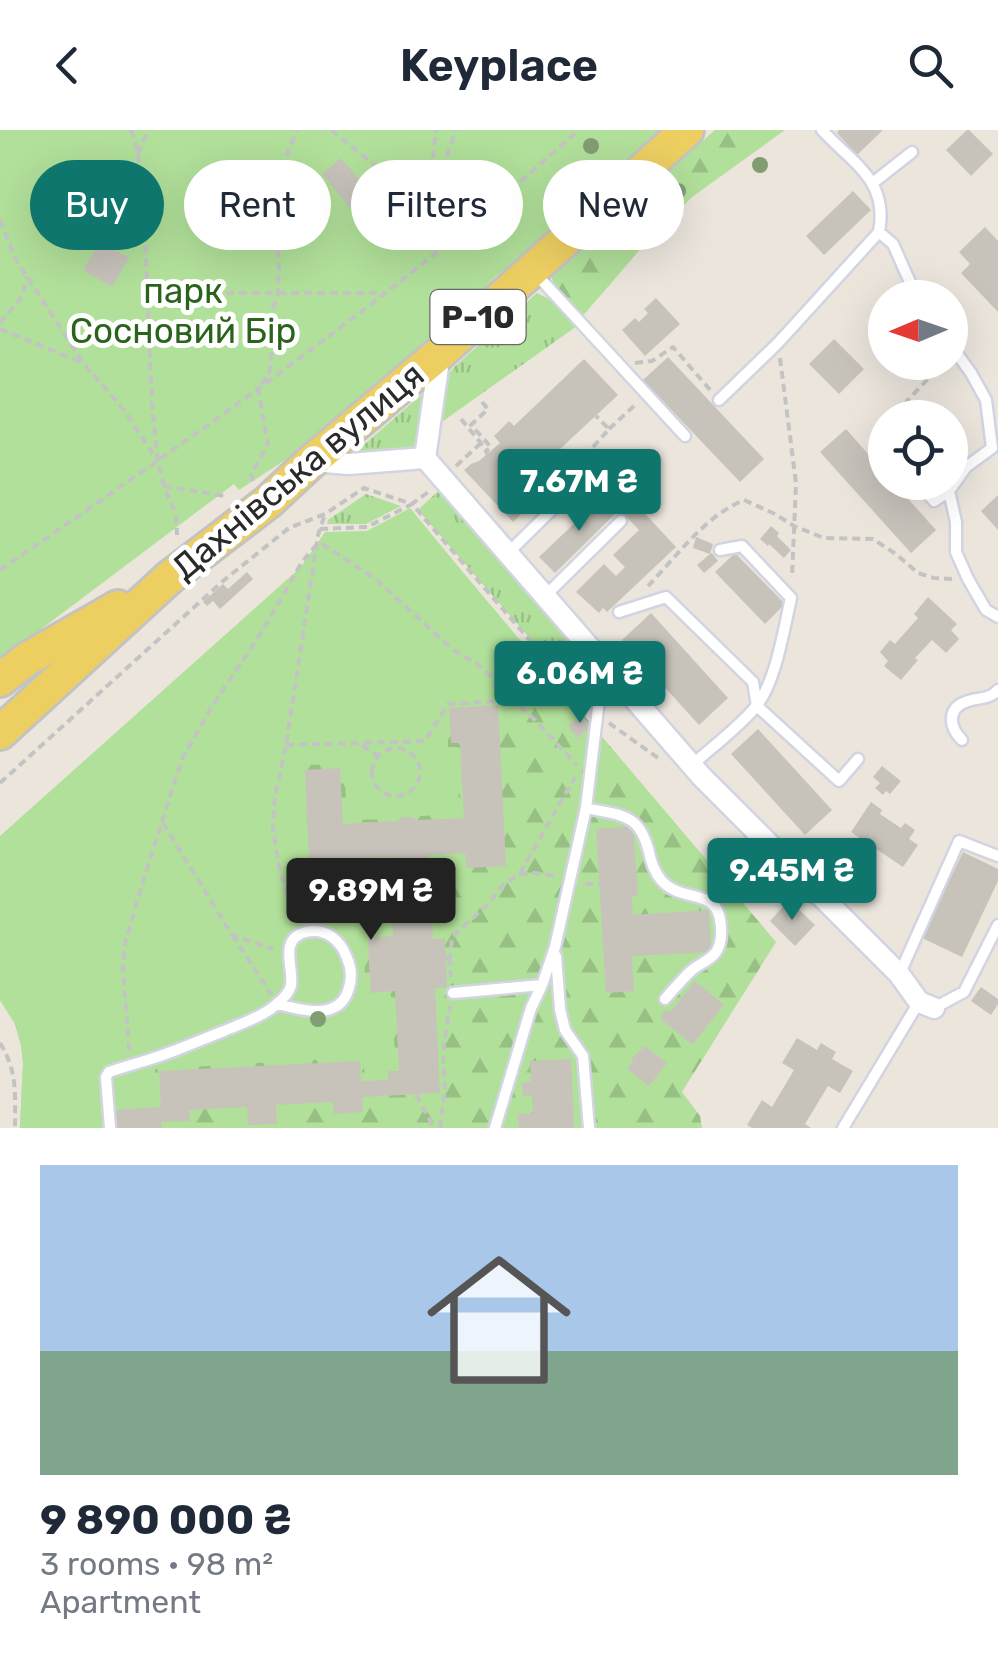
<!DOCTYPE html>
<html lang="en">
<head>
<meta charset="utf-8">
<style>
  :root { --surface:#fff; --page:#f2f2f3; --text:#1f2937; --muted:#747a83; --line:#e0e1e3; --accent:#0f766e }
  body { margin:0; font-family:Rubik,sans-serif; background:var(--page); color:var(--text); height:100vh; display:flex; flex-direction:column; font-size:38px; white-space:nowrap }
  * { box-sizing:border-box; margin:0 }
  p { font-size:32px; color:var(--muted) }
  .icon { flex:none; width:55px; height:55px; fill:none; stroke:currentColor; stroke-width:2; stroke-linecap:round; stroke-linejoin:round }
  .map { position:relative; height:998px; overflow:hidden }
  .panel { display:flex; flex-direction:column; background:var(--surface); flex:1 }
  .panel>* { flex:none }
  .banner { position:absolute; left:30px; top:30px; width:940px; height:90px; display:flex; gap:20px }
  .needle { width:65px; rotate:268deg }
  .controls { position:absolute; left:868px; top:150px; display:grid; gap:20px }
  .controls a { display:grid; place-items:center; width:100px; height:100px; border-radius:50%; background:var(--surface); box-shadow:0 10px 40px #0002; font-size:50px }
  .price { position:absolute; translate:-50% -85px; padding:0 22px; border-radius:10px; background:var(--accent); color:#fff; font-size:32px; line-height:65px; filter:drop-shadow(0 2px 5px #0008) }
  .price::after { content:''; position:absolute; left:50%; top:60px; width:30px; height:22px; margin-left:-15px; background:inherit; clip-path:polygon(0 0,100% 0,50% 100%) }
  .price.selected { background:#222; color:#fff }
  ul { padding:0; list-style:none }
  li { display:grid; align-content:center; gap:20px; height:530px; padding:0 40px }
  li+li { border-top:2px solid var(--line) }
  li span { display:grid; place-items:center; height:310px; border-radius:0px; color:#555 }
  li>.icon { margin-inline-start:auto }
  span .icon { width:180px; height:180px; fill:#fffc; stroke-width:1 }
  li b { font-size:42px }
  .chip { padding:0 35px; border-radius:45px; background:var(--surface); box-shadow:0 10px 40px #0002; font-size:35px; line-height:90px }
  .chip.selected { background:var(--accent); color:#fff }
  header { display:flex; justify-content:space-between; align-items:center; height:130px; padding:0 40px; background:var(--surface); font-size:45px; font-weight:600 }
  .map>svg:first-child { display:block }
  .grass { fill:url(#grass-tufts) }
  .forest { fill:url(#forest-firs) }
  .park { fill:#b1e09a }
  .building { fill:#c7c3bb }
  .lines { fill:none; stroke-linecap:round; stroke-linejoin:round }
  .service-casing { stroke:#d2d4e2; stroke-width:15 }
  .minor-casing { stroke:#d2d4e2; stroke-width:25 }
  .primary-casing { stroke:#c3c3c3; stroke-width:38 }
  .path { stroke:#c3c3c3; stroke-width:4; stroke-dasharray:8 5; stroke-linecap:butt }
  .service { stroke:#fff; stroke-width:10 }
  .minor { stroke:#fff; stroke-width:20 }
  .primary { stroke:#ecce61; stroke-width:32 }
  .tree { fill:#819e72 }
  .labels { text-anchor:middle; dominant-baseline:central; stroke-width:10; stroke-linejoin:round; paint-order:stroke }
  .shield { fill:#fff; stroke:#6a6a6a; stroke-width:2.5 }
  .shield-label { font-size:32px; font-weight:bold; fill:#2a2a2a }
  .park-label { font-size:35px; fill:#2a641c; stroke:#fff }
  .street-label { font-size:35px; fill:#2a2a2a; stroke:#fff }
</style>
</head>
<body>
<header><svg class="icon" aria-label="back" viewBox="0 0 24 24"><path d="M15 5l-7 7 7 7"/></svg>Keyplace<svg class="icon" aria-label="search" viewBox="0 0 24 24"><circle cx="10" cy="10" r="6"/><path d="M15 15l6 6"/></svg></header>
<div class="map">
<svg width="998" height="998" viewBox="0 0 998 998">
  <defs>
    <pattern id="grass-tufts" width="24" height="20" patternUnits="userSpaceOnUse" patternTransform="scale(2.5)"><rect width="24" height="20" fill="#b1e09a"/><path d="M3 7l-1-3M5 7V3M7 7l1-3M15 17l-1-3M17 17v-4M19 17l1-3" fill="none" stroke="#98c085"/></pattern>
    <pattern id="forest-firs" width="22" height="20" patternUnits="userSpaceOnUse" patternTransform="scale(2.5)"><rect width="22" height="20" fill="#b1e09a"/><path d="M5 1l3.5 6h-7zM16 11l3.5 6h-7z" fill="#98c085"/></pattern>
  </defs>
  <rect width="100%" height="100%" fill="#ebe5dc"/>
  <path class="grass" d="M537 163 553 171 577 196 432 299 443 251 453 238Z
    M422 264 425 266V271L417 311 409 323 350 327Z
    M437 362H438L583 527 541 521 418 380Z
    M366 364 401 376 366 394H327L328 390Z
    M544 525 586 531 594 545 592 575Z"/>
  <path class="forest" d="M715 0H785L692 67 644 115 581 188 554 159 552 148 556 141Z
    M410 380 776 812 682 962 700 986 702 998H20L23 933 21 915 15 894 0 870V713Z"/>
  <path class="park" d="M0 0H663L547 106 495 147 465 178 290 327 239 360 234 354 0 530Z
    M410 378 554 553 446 571 448 617H457L459 684 419 686C412 682 401 683 395 689L348 690 343 634 303 635 306 735 384 731 389 803 363 805 366 867 391 865 396 938 385 939V946L365 948 363 927 155 939V974L109 977 110 998H20L23 933 21 915 15 894 0 870V706L301 437 325 402 367 401Z"/>
  <path class="building" d="M839 0H883L857 25 837 3Z
    M967 0H969L993 24 971 46 946 20Z
    M341 28 382 77 363 94 322 44Z
    M456 52 470 67 453 82 439 67Z
    M853 61 871 80 824 125 806 106Z
    M97 94 110 101 103 113 129 128 112 157 83 140 100 111 90 105Z
    M985 97 998 111V182L961 143 970 134 959 122Z
    M656 168 680 194 645 226 622 200 635 188 639 192 648 183 644 179Z
    M834 209 864 239 839 264 809 234Z
    M668 227 764 329 740 352 643 250Z
    M584 229 618 265 545 333 559 348 513 392 464 340 471 334 479 331 500 313 494 306 509 291 514 296Z
    M846 299 885 343V352H893L936 400 911 423 820 322Z
    M641 340 653 353 634 372 676 417 607 482 603 478 599 483 576 462 604 434 616 446 625 437 613 425 639 400 610 370Z
    M604 365 618 381 555 443 539 427Z
    M998 365V400L981 381Z
    M771 396 779 403 777 406 791 420 784 428 769 414 768 416 760 409Z
    M696 407 713 414 710 424 712 423 718 431 704 443 697 435 710 424 693 418Z
    M735 423 785 474 765 494 715 442Z
    M247 442 253 449 220 479 213 471 207 476 203 472 223 454 228 459Z
    M928 467 957 494 951 500 959 509 946 523 932 510 915 528 918 530 901 550 884 536 888 531 880 522 890 510 895 514 918 488 914 484Z
    M651 483 728 568 699 595 622 510Z
    M498 575 506 736 466 738 465 723 429 725 433 809H445L446 828 447 857 435 858 440 963 362 967 363 982 334 984 333 972 276 975 277 994 248 995 247 977 189 980 190 991 161 992 162 998H116L115 980 161 977 159 941 360 931 361 951 388 950V941H399L395 861 371 863 369 836 368 807 393 806 389 727 309 731 305 640 340 638 343 694 397 691 402 687H412L417 690 464 688 460 613H451L449 578Z
    M582 584 591 596 578 608 568 596Z
    M758 599 832 680 805 705 731 624Z
    M882 636 901 651 890 664 886 661 883 665 875 658 880 653 873 647Z
    M871 672 882 680 880 684 901 698 905 693 915 700 909 709 918 715 903 737 851 702Z
    M633 696 638 765 632 766 633 785 709 780 711 822 632 826 634 861 606 863 596 699Z
    M963 722 998 739V751L962 827 922 808Z
    M789 770 815 795 795 816 770 791Z
    M695 851 724 875 692 915 660 888 667 879 670 882Z
    M981 857 998 869V874L991 885 971 871Z
    M797 908 817 920 821 913 836 922 832 929 853 941 840 963 828 956 805 994 811 998H752L747 995 762 970 772 977 794 940 782 933Z
    M645 916 667 933 649 956 627 939 633 931 631 929Z
    M571 929 574 998H519L518 984 533 983 532 965 523 966 522 953 531 952 530 931Z"/>
  <g class="lines">
    <defs>
      <path id="service" d="M822 0C852 33 889 50 879 102L893 114 917 168
        M874 52 912 22
        M535 143 685 306
        M719 270 778 213 879 102
        M917 352 934 371 949 361 966 337 992 318 986 270 971 243 950 214
        M949 361 956 392V422L968 449 986 480 998 487
        M508 423 593 339 582 328
        M545 466 621 391
        M619 482 666 467 753 552 757 576 839 651 858 629
        M962 610C949 597 946 578 968 571 980 567 988 570 998 560
        M692 635C711 618 743 594 757 575 776 551 784 498 791 468L742 416 720 420
        M586 678C621 686 639 682 649 722 651 733 654 741 661 750 676 767 696 763 710 772 723 780 724 810 716 822 711 830 699 834 692 840 682 849 674 859 665 869
        M556 826 560 879 565 900 583 926 589 998
        M900 843 959 711 998 726
        M453 863 542 855
        M934 878 964 862 998 795
        M110 998 106 947 109 942C126 936 143 932 160 926 181 919 203 909 224 901 242 893 263 887 278 873 283 869 290 861 291 855 294 837 278 809 306 802 326 797 341 811 347 828 351 837 352 848 349 858 340 891 303 881 278 874
        M495 998 531 878 542 855 555 817 586 678 603 537
        M843 998 919 872"/>
      <path id="minor" d="M425 328 702 647 899 844 919 872 934 878
        M312 331 349 334 425 328 440 223"/>
      <path id="primary" d="M0 550 27 529 118 477
        M0 603 170 447 268 372 312 331 440 223 687 0"/>
    </defs>
    <use href="#service" class="service-casing"/>
    <use href="#minor" class="minor-casing"/>
    <use href="#primary" class="primary-casing"/>
    <path class="path" d="M131 0 135 10 143 58 152 275 158 332 164 356 176 385 177 405
      M331 0 460 103
      M138 24 148 0
      M429 67 436 0
      M429 75 456 0
      M0 90 15 128 84 234 124 280 155 327
      M148 163H383
      M0 193 23 165 27 146
      M0 199 83 233
      M780 228 796 353 792 448
      M635 233 652 231 673 217 711 261
      M482 272 488 279 471 295 491 317 486 321
      M904 288 907 271 944 232
      M461 289 485 318 487 324
      M609 299 635 275
      M593 317 609 299 596 286
      M456 336 481 313
      M253 351 251 344 268 314 258 259 269 243 273 213 272 180 278 164 279 133 272 70 282 37 297 0
      M164 356 225 366
      M320 399 367 397 412 374 546 529 584 569
      M0 440C156 333 311 225 457 106 499 72 538 35 579 0
      M648 456C677 426 705 386 744 370L775 384 794 396 824 408 873 409 896 424 918 443 934 448 953 449
      M609 593 658 628
      M286 615 425 611 448 574 505 571
      M362 615 378 626
      M372 642a24 24 0 1 1 48 0a24 24 0 1 1-48 0Z
      M0 653 223 451 289 398 325 384 364 358 412 374 431 360
      M163 693 232 805 273 819
      M520 743 575 647
      M585 754H600
      M298 789 280 743 273 699 275 666 286 615 318 405 324 387
      M232 805 271 864
      M449 827 451 847
      M446 828 450 827 452 807 490 772 502 756 520 744 534 743 557 746
      M0 913C18 942 15 965 15 998
      M129 920 123 838 125 814 144 748 182 629 212 576 260 505 302 432 317 414H322L377 450 452 519 476 533 489 544 505 571 519 576 532 587 577 635
      M416 965 434 998
      M440 998 445 959 443 922 450 876"/>
    <use href="#service" class="service"/>
    <use href="#minor" class="minor"/>
    <use href="#primary" class="primary"/>
  </g>
  <g class="tree">
    <circle cx="591" cy="16" r="8"/>
    <circle cx="760" cy="35" r="8"/>
    <circle cx="567" cy="45" r="8"/>
    <circle cx="678" cy="61" r="8"/>
    <circle cx="318" cy="889" r="8"/>
  </g>
  <g class="labels">
    <rect class="shield" x="430.5" y="160" width="95" height="54" rx="8"/>
    <g class="shield-label">
      <text x="478" y="187">Р-10</text>
    </g>
    <g class="park-label">
      <text x="183" y="161">парк<tspan x="183" dy="40">Сосновий Бір</tspan></text>
    </g>
    <g class="street-label">
      <text transform="translate(298 341) rotate(-40)">Дахнівська вулиця</text>
    </g>
  </g>
</svg>
<div class="controls">
<a><svg class="needle" viewBox="-14 -14 28 28"><path d="M0-13l5 13h-10z" fill="#e53935"/><path d="M0 13l5-13h-10z" fill="#747a83"/></svg></a>
<a><svg class="icon" aria-label="locate" viewBox="0 0 24 24"><circle cx="12" cy="12" r="6"/><path d="M12 2v4M12 18v4M2 12h4M18 12h4"/></svg></a>
</div>
<b class="price" style="left:579px;top:404px">7.67M ₴</b>
<b class="price" style="left:580px;top:596px">6.06M ₴</b>
<b class="price" style="left:792px;top:793px">9.45M ₴</b>
<b class="price selected" style="left:371px;top:813px">9.89M ₴</b>
<div class="banner">
<a class="chip selected">Buy</a>
<a class="chip">Rent</a>
<a class="chip">Filters</a>
<a class="chip">New</a>
</div>
</div>
<section class="panel">
<ul>
<li><span style="background:linear-gradient(#a9c7e8 60%,#7fa58c 0)"><svg class="icon" aria-label="home" viewBox="0 0 24 24"><path d="M3 11l9-7 9 7M6 9v11h12V9"/></svg></span><div><b>9 890 000 ₴</b><p>3 rooms · 98 m²</p><p>Apartment</p></div></li>
</ul>
</section>
</body>
</html>
